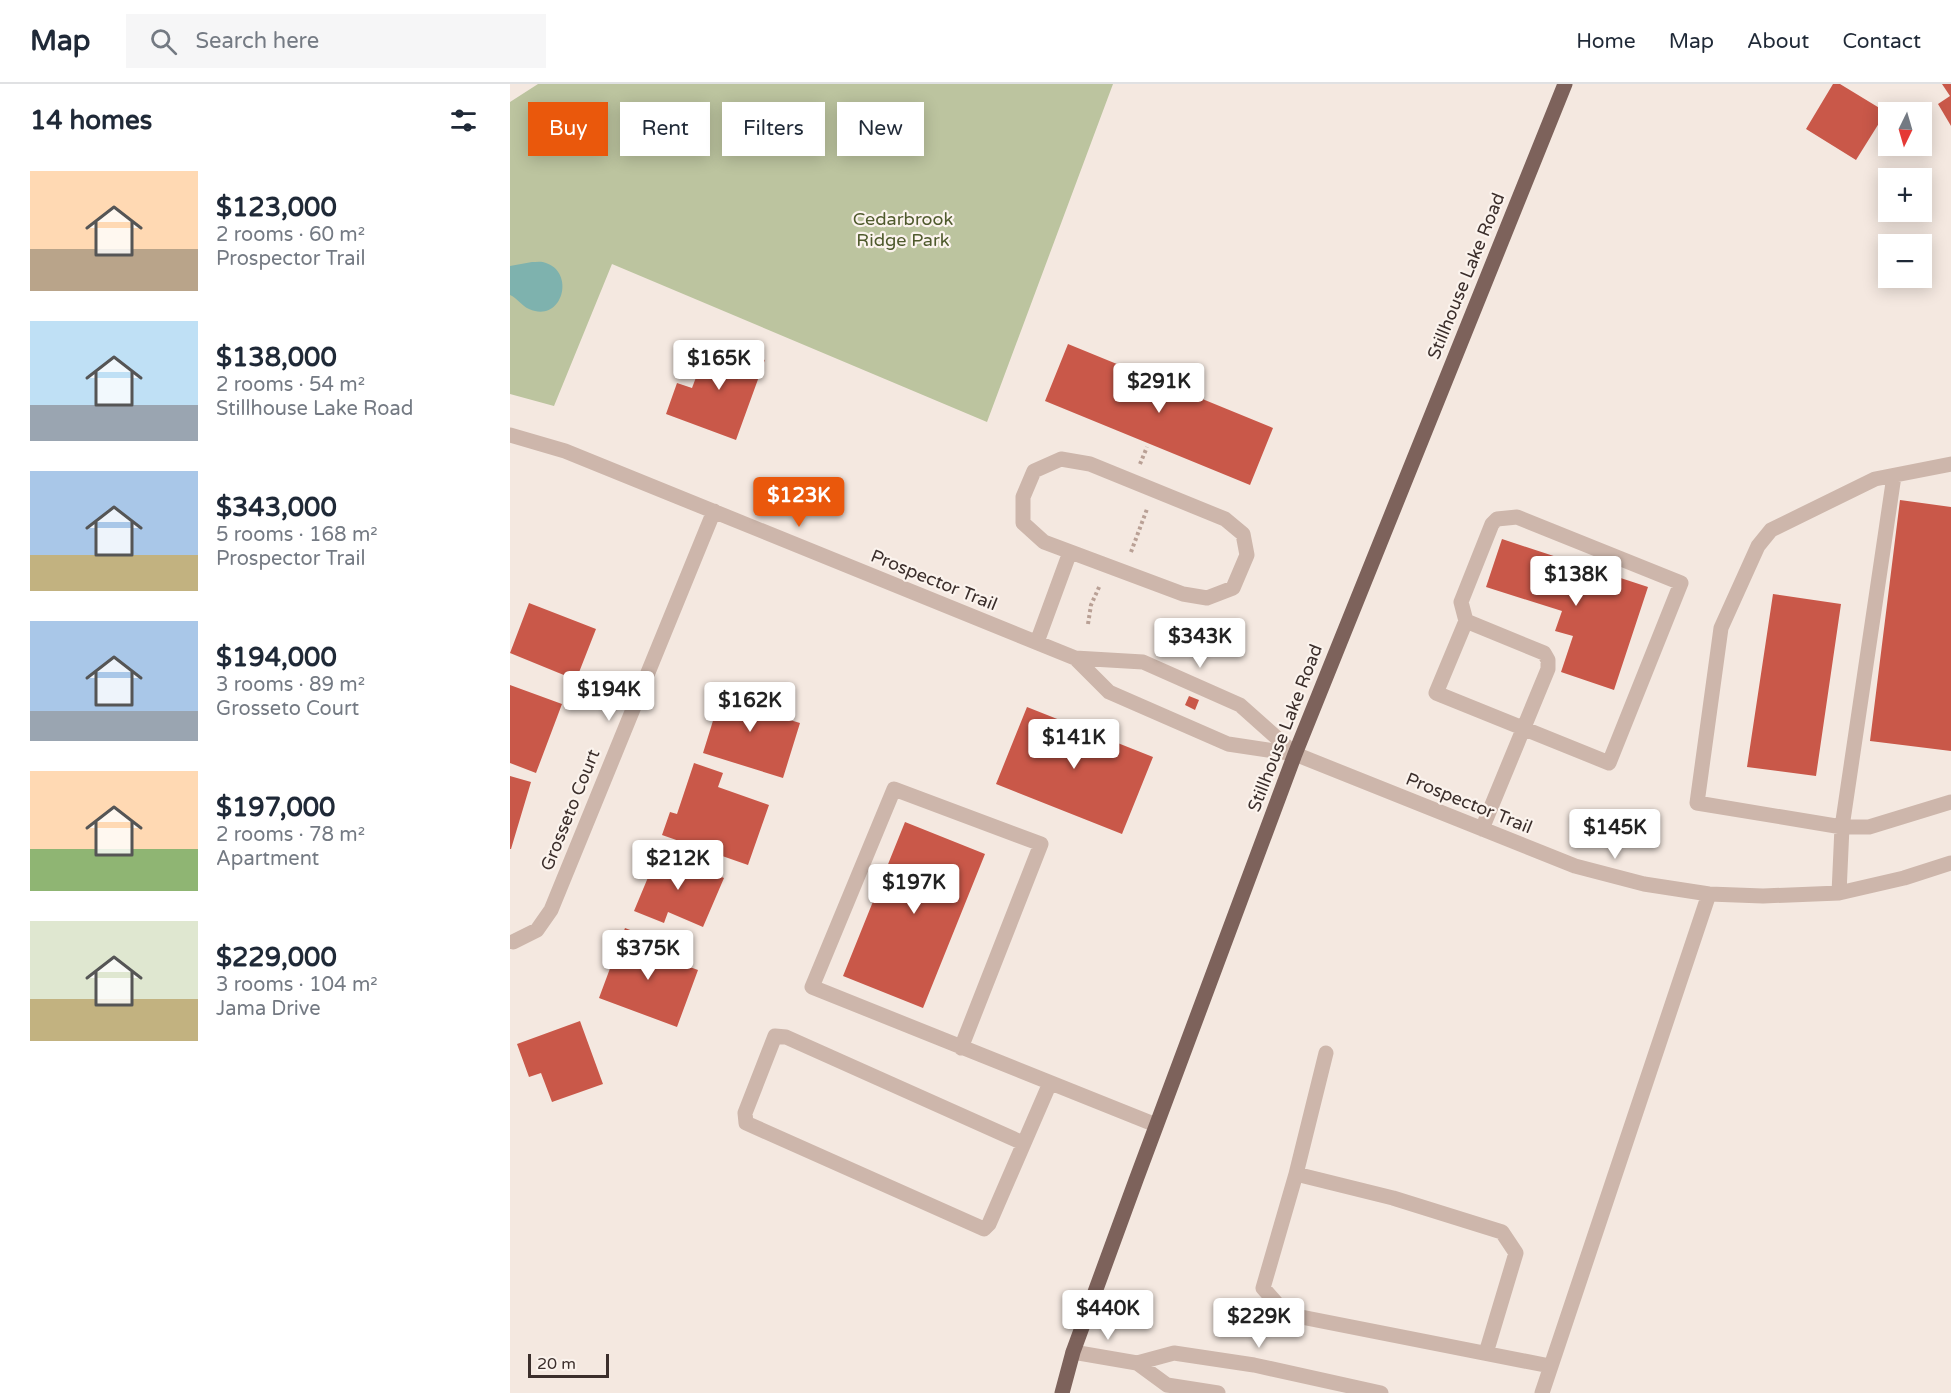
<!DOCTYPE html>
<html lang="en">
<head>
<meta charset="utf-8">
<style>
  :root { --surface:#fff; --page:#f6f6f7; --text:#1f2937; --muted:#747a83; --line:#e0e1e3; --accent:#ea580c }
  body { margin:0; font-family:"Varela Round",sans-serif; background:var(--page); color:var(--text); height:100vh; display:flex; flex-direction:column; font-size:22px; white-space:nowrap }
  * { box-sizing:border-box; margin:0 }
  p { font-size:20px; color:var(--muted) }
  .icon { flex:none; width:33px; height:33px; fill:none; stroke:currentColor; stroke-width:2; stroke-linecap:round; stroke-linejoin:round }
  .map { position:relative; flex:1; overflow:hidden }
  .panel { display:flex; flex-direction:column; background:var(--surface); width:510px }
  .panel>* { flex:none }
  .guide { position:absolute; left:18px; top:18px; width:570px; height:54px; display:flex; gap:12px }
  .needle { width:39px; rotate:185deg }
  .controls { position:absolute; left:1368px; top:18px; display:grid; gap:12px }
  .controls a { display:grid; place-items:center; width:54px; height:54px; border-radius:0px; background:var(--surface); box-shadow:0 3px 15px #0003; font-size:30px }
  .scale { position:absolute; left:18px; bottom:15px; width:81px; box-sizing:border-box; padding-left:6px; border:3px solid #3b2e2b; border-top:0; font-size:16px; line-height:21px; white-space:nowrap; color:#3b2e2b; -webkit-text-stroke:4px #fbf3ed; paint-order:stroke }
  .price { position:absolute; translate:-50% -51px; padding:0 14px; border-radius:6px; background:#fff; color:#222; font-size:20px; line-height:39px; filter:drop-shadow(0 2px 3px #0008) }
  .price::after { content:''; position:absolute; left:50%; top:36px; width:18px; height:14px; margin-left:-9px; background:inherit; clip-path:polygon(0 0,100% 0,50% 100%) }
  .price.current { background:var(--accent); color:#fff }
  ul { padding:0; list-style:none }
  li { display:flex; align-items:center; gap:18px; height:150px; padding:0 30px }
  li span { display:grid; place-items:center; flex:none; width:168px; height:120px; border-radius:0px; color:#555 }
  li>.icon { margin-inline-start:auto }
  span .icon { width:72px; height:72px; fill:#fffc; stroke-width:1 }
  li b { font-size:26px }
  h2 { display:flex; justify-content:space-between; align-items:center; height:72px; padding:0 30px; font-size:26px }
  .chip { padding:0 21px; border-radius:0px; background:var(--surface); box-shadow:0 3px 15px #0003; font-size:21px; line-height:54px }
  .chip.current { background:var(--accent); color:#fff }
  header { display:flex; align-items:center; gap:36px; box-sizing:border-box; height:84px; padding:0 30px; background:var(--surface); border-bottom:2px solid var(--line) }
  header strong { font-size:28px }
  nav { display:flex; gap:33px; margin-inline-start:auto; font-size:21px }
  .search { width:420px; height:54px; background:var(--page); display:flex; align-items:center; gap:15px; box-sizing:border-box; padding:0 21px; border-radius:0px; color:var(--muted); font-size:22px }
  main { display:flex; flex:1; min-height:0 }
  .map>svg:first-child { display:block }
  .green { fill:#bcc49f }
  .water { fill:#7eb2ae }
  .building { fill:#c95849 }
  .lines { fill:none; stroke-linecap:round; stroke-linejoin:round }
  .path { stroke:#b9a095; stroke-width:4; stroke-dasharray:3 3; stroke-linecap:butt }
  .minor { stroke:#cdb6ab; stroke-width:15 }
  .major { stroke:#7d625b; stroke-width:15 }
  .labels { text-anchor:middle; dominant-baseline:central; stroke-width:4.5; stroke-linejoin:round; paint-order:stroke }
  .park-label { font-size:18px; fill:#4f5a2d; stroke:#fbf3ed }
  .street-label { font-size:18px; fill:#3b2e2b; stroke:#fbf3ed }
</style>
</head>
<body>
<header>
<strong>Map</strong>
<div class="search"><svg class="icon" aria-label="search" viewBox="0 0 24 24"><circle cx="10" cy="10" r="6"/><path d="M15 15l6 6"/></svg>Search here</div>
<nav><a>Home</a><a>Map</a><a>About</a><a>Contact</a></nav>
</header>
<main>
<section class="panel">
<h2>14 homes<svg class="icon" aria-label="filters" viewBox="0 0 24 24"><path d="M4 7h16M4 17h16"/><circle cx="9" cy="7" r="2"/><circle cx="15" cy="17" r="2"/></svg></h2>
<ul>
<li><span style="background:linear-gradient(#ffd9b3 65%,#b9a48a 0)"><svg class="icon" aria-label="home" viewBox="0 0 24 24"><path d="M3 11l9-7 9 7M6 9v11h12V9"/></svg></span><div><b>$123,000</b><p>2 rooms · 60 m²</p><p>Prospector Trail</p></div></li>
<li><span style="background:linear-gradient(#bfe0f5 70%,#9aa5b1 0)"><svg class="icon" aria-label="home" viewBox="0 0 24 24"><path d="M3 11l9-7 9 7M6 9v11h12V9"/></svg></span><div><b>$138,000</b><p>2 rooms · 54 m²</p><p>Stillhouse Lake Road</p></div></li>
<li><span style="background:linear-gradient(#a9c7e8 70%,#c2b280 0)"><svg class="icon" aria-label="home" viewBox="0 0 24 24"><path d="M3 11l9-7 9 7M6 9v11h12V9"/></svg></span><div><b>$343,000</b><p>5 rooms · 168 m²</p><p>Prospector Trail</p></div></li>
<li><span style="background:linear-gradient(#a9c7e8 75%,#9aa5b1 0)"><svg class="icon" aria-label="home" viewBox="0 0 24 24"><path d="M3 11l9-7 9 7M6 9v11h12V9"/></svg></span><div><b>$194,000</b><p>3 rooms · 89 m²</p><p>Grosseto Court</p></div></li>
<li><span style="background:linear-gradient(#ffd9b3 65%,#8fb573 0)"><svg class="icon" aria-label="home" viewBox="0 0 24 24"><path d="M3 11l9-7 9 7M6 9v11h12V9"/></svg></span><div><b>$197,000</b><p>2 rooms · 78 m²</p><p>Apartment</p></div></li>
<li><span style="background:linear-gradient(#dfe7d0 65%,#c2b280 0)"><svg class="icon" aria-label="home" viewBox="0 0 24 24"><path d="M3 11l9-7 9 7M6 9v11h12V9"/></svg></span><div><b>$229,000</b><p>3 rooms · 104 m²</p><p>Jama Drive</p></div></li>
</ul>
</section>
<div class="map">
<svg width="1441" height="1309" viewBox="0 0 1441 1309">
  <rect width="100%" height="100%" fill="#f4e8e0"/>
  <path class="green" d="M28 0H603L477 338 102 180 44 322 0 310V18Z"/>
  <path class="water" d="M22 178C26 178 32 177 36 179 66 189 52 240 19 225 12 222 7 214 0 211V182Z"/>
  <path class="building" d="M1323 0H1330L1376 28 1346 76 1296 45Z
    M1432 0H1441V42L1428 20 1440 12Z
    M200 256 255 276 226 356 156 330 167 299 182 304Z
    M558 260 763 344 740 401 535 317Z
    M1390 416 1441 423V667L1360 657Z
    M992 455 1138 503 1104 606 1051 588 1063 552 1045 547 1052 527 976 503Z
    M1263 510 1331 520 1306 692 1237 683Z
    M19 519 86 545 66 596 0 569Z
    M215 598 249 609 244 625 290 639 273 694 193 669Z
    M0 601 52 620 26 689 0 679Z
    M679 612 689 616 685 626 675 621Z
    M517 623 643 673 612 750 486 700Z
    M184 679 213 689 208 703 259 721 238 781 152 751 160 728 167 730Z
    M0 692 21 698 1 765H0Z
    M395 738 475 770 413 924 333 892Z
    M149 767 214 794 193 843 158 828 154 839 124 827Z
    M115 844 144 855 139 868 188 886 167 943 89 914Z
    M70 937 93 1000 42 1018 31 989 19 993 7 960Z"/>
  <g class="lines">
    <path class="path" d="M630 380 637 363
      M621 468 637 425
      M578 540 581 521 590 501"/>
    <path class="minor" d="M0 351 55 367 565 574 633 578 730 621 785 670
      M551 375 580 380 715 435 733 450 737 471 723 504 697 514 673 510 534 458 513 439V413L524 387Z
      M1441 380 1365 395 1261 446 1248 462 1211 544 1187 719 1332 743H1359L1441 718
      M956 537 926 609 1099 679 1171 499 1007 433 987 435 982 440 951 518 956 537 1034 569 1038 576V585L972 745
      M527 558 560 468
      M565 574 599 608 718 660 785 670 1065 782 1134 800 1199 810 1253 812 1329 809 1394 794 1441 779
      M1329 809 1332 743 1384 392
      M3 858 27 846 41 826 204 427
      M451 964 531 760 384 705 302 903 646 1041
      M816 969 786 1090 753 1204 776 1230 1040 1282
      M513 1059 276 953 265 952 235 1029 236 1039 474 1145 479 1140 540 999
      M786 1090 883 1114 992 1148 1006 1169 976 1269
      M563 1268 627 1279 664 1269 744 1281 871 1309
      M627 1279 657 1301 708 1309
      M1032 1309 1199 810"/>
    <path class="major" d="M552 1309 563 1268 626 1096 785 670 1055 0"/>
  </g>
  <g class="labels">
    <g class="park-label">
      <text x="393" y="135">Cedarbrook<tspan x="393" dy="21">Ridge Park</tspan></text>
    </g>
    <g class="street-label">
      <text transform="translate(956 192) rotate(-68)">Stillhouse Lake Road</text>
      <text transform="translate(424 496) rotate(22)">Prospector Trail</text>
      <text transform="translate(775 644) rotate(-69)">Stillhouse Lake Road</text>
      <text transform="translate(959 719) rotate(22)">Prospector Trail</text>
      <text transform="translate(60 726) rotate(-68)">Grosseto Court</text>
    </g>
  </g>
</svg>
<div class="controls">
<a><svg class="needle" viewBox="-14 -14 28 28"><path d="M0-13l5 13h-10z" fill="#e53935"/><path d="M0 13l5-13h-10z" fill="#747a83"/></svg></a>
<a>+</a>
<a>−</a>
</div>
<div class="scale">20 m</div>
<b class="price" style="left:209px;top:307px">$165K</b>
<b class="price" style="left:649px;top:330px">$291K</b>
<b class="price current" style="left:289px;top:444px">$123K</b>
<b class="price" style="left:1066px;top:523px">$138K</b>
<b class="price" style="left:690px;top:585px">$343K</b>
<b class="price" style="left:99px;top:638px">$194K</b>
<b class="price" style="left:240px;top:649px">$162K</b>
<b class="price" style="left:564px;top:686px">$141K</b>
<b class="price" style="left:1105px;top:776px">$145K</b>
<b class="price" style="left:168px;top:807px">$212K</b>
<b class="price" style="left:404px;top:831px">$197K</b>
<b class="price" style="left:138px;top:897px">$375K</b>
<b class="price" style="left:598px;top:1257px">$440K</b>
<b class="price" style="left:749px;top:1265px">$229K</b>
<div class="guide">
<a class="chip current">Buy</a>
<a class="chip">Rent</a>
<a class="chip">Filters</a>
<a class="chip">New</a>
</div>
</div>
</main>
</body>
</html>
